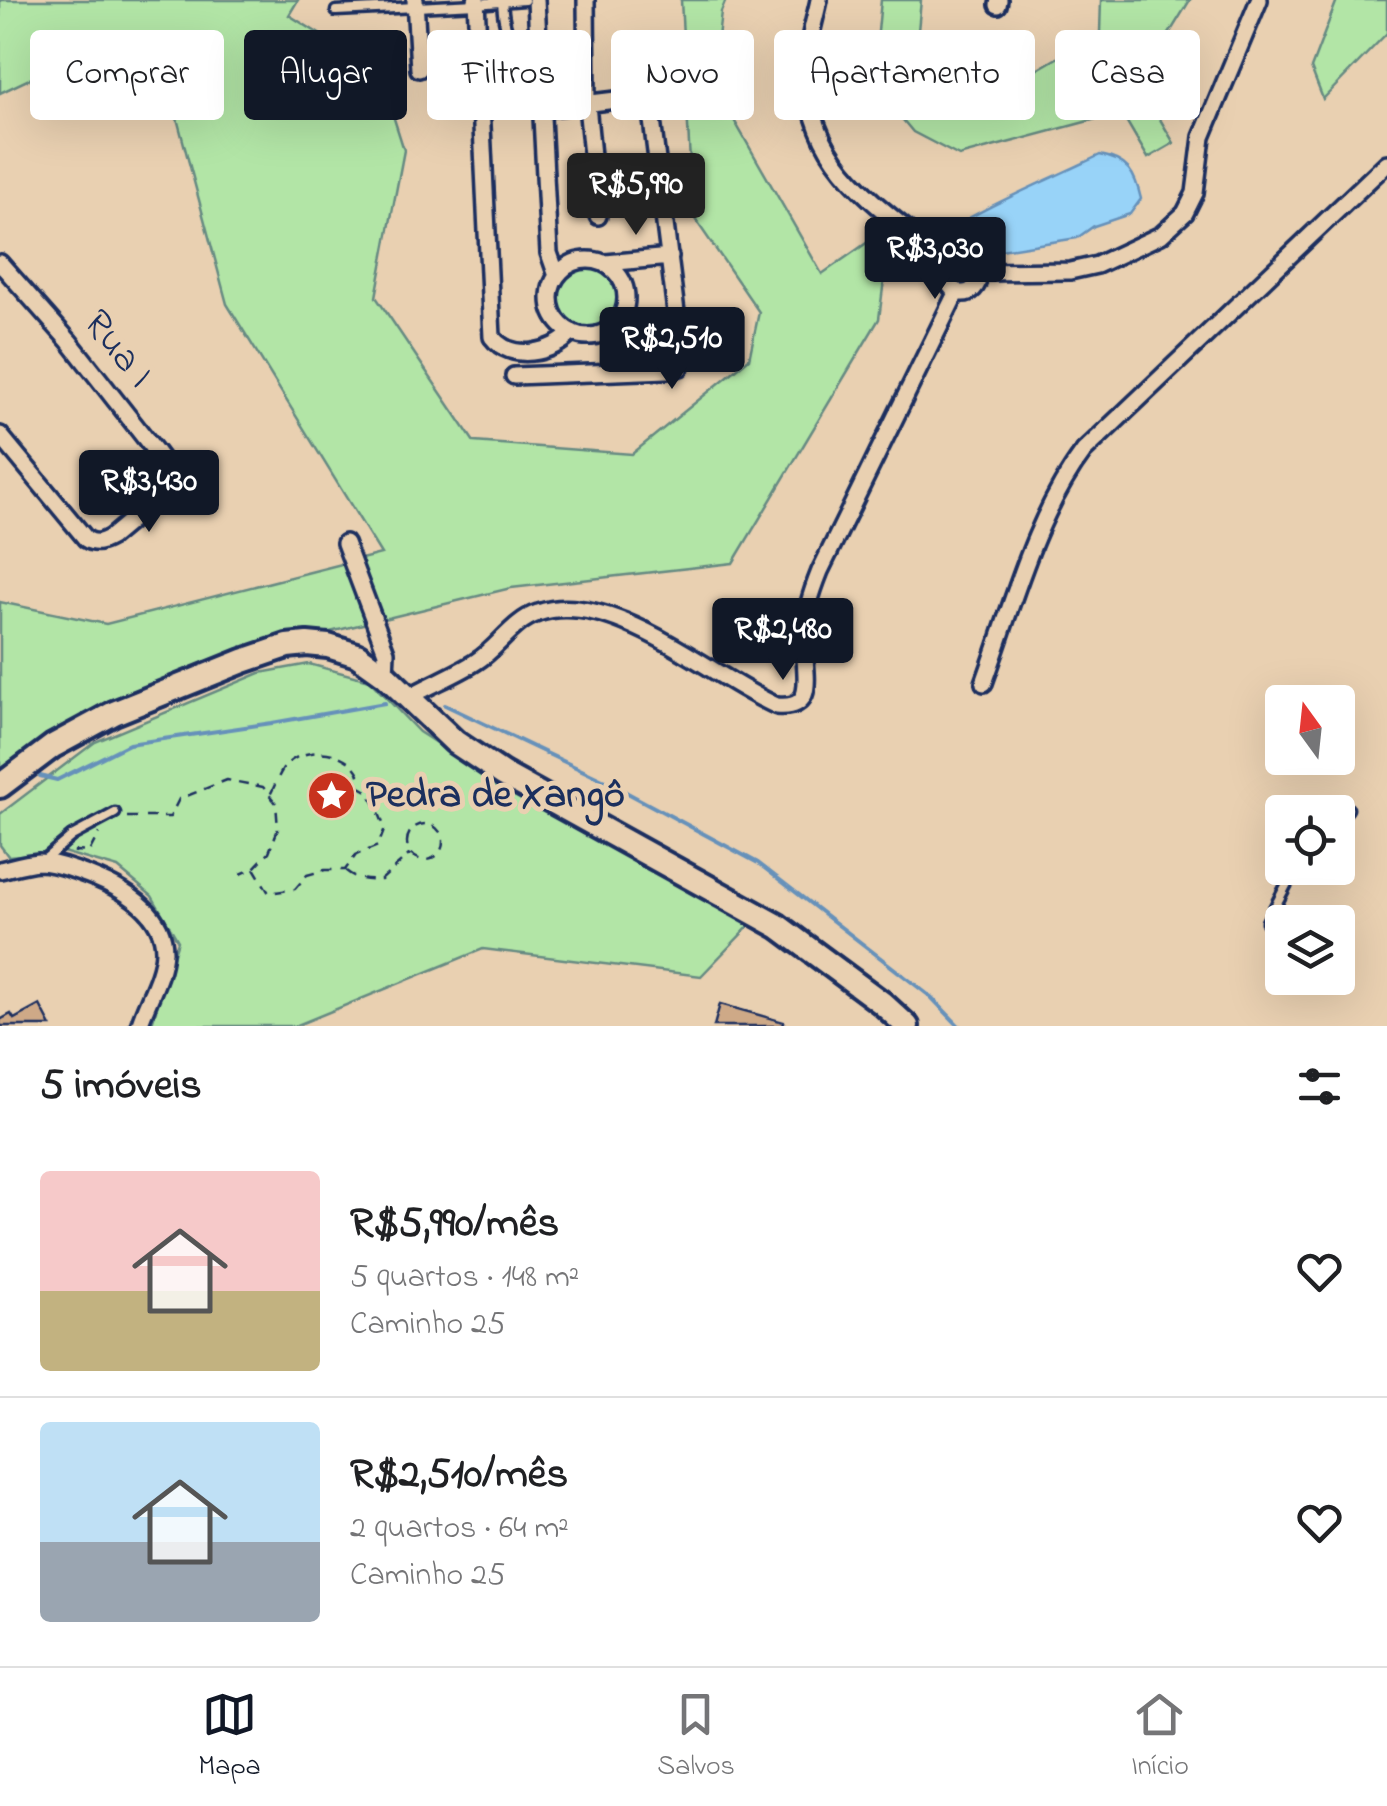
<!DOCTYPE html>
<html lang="pt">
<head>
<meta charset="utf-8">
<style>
  :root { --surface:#fff; --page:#f2f2f2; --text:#202124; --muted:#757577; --line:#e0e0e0; --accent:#111827 }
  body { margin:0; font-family:"Indie Flower",sans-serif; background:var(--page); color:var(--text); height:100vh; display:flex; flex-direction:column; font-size:38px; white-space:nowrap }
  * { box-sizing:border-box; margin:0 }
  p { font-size:32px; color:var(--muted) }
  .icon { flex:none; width:55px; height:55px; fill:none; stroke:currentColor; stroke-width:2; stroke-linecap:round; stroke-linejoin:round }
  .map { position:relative; height:1026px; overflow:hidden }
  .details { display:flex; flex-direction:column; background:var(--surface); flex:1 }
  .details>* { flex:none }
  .hud { position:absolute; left:30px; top:30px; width:1328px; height:90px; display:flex; gap:20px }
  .needle { width:65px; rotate:345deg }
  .controls { position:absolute; left:1265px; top:685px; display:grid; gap:20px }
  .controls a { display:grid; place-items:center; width:90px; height:90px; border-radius:10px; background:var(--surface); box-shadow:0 10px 40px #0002; font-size:50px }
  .price { position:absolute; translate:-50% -85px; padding:0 22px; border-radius:10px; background:var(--accent); color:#fff; font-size:32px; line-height:65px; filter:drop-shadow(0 2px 5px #0008) }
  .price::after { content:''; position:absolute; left:50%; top:60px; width:30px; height:22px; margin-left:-15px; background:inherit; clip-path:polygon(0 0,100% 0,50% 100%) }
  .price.active { background:#222; color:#fff }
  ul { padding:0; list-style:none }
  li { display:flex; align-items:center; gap:30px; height:250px; padding:0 40px }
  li+li { border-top:2px solid var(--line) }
  li span { display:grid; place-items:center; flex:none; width:280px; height:200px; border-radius:10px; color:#555 }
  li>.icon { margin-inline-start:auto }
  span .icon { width:120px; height:120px; fill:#fffc; stroke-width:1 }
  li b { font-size:42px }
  h2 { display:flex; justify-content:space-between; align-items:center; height:120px; padding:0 40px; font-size:42px }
  .chip { padding:0 35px; border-radius:10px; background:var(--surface); box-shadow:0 10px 40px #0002; font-size:35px; line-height:90px }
  .chip.active { background:var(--accent); color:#fff }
  .menu { display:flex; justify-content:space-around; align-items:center; height:140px; border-top:2px solid var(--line); background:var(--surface); font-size:28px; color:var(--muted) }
  .menu a { display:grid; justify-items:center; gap:5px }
  .menu .active { color:var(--accent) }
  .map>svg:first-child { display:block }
  .green { fill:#b2e5a6; stroke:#668a82; stroke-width:2.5 }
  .water { fill:#98d3f8; stroke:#6691ba; stroke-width:2.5 }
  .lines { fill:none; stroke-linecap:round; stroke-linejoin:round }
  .stream { stroke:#6691ba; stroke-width:4 }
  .building { fill:#cea987; stroke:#1b2f5e; stroke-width:2.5 }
  .service-casing { stroke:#1b2f5e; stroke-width:15 }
  .minor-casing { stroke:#1b2f5e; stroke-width:22 }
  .secondary-casing { stroke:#1b2f5e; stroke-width:30 }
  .path { stroke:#1b2f5e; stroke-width:2.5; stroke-dasharray:10 8; stroke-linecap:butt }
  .service { stroke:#e9d0b1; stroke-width:8 }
  .minor { stroke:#e9d0b1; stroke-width:15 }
  .secondary { stroke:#e9d0b1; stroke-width:22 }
  .labels { text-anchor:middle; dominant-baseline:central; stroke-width:10; stroke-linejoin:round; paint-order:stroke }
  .street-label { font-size:40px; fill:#1b2f5e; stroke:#e9d0b1 }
  .poi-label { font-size:40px; font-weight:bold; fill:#1b2f5e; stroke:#e9d0b1; text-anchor:start }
</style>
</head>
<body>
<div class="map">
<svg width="1387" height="1026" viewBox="0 0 1387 1026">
  <rect width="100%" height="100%" fill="#e9d0b1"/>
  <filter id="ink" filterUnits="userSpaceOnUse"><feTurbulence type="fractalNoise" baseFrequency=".01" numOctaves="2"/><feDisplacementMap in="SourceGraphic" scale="20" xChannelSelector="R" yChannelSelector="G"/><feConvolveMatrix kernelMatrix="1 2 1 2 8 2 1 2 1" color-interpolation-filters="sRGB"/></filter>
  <g filter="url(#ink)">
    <path class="green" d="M0 0H298L289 15 379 71 404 150 376 297 474 442 632 454 749 359 759 312 693 216 681 0H726L721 12 716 55 726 106 822 274 868 242 884 280 879 319 733 563 511 588 289 642 97 707 0 770V602L106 624 381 554 227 304 171 96 101 45 0 93Z
      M881 0H921L917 41 945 74 988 98 1100 33 1101 0H1190L1145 73 1096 119 959 156 913 132 873 84Z
      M1337 0H1387V33L1323 99 1311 68Z
      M1147 97 1174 143 1148 158 1121 112Z
      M558 298a30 30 0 1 1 60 0a30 30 0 1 1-60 0Z
      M309 664 369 680 419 732 523 799 751 924 701 976 483 949 295 1026H151L178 941 152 896 118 868 63 852 8 856 0 845V814L95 742 260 673Z"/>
    <path class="water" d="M1100 155C1128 160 1135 173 1141 199L1130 214 1094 226 1077 238 976 254 968 251 962 242 968 232 967 219C1010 195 1055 177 1100 155Z"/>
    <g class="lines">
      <path class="stream" d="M445 705 609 783 758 863 931 997 959 1026
        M40 776 57 780 129 744 272 723 385 703"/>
    </g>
    <path class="building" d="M720 1004 784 1022 783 1026H714Z
      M40 1005 51 1026H0V1020L11 1014 14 1019Z"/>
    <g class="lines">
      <defs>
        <path id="service" d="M502 1C504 31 507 43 539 51
          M336 11 476 4 524 0
          M1338 821 1348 809
          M45 859 72 836 115 813
          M1267 922 1292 874 1298 868"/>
        <path id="minor" d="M415 0 419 69
          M476 0 492 337C511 362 553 354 572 332
          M536 0 549 253 557 276
          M586 0 587 105 598 216
          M819 0C816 15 811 30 809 46 795 161 877 203 953 266
          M998 5 999 0
          M550 298a38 38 0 1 1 76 0a38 38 0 1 1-76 0Z
          M0 263 69 341 156 452C166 465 174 475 166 491L111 537C102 542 96 545 86 539L0 435
          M606 263 670 257
          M948 278a15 15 0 1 1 30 0a15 15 0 1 1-30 0Z
          M977 272 1070 271 1097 265 1161 235 1185 213 1195 193 1202 137 1259 0
          M514 376 667 370 680 367 682 360 649 96 542 109
          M345 543 386 652 385 675
          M984 683C1012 606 1035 516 1084 451L1387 163
          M409 697C431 684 456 675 477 661 499 647 513 621 538 613 611 587 713 678 777 706 788 707 799 706 804 695 810 680 802 650 804 632 805 611 812 591 820 571L957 291
          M0 870C13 867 25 863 39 862 52 862 65 867 77 871 112 883 164 906 164 951 163 977 146 1002 139 1026"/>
        <path id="secondary" d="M0 786 53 746 114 713 243 661 287 646 307 644 328 646 357 655 385 675 455 742 503 774 778 926 882 1003 907 1026"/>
      </defs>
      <use href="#service" class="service-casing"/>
      <use href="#minor" class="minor-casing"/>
      <use href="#secondary" class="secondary-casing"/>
      <path class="path" d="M127 817H170L179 799 227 780 263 787 276 803 278 829 269 852 254 868 241 874
        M407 842a18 18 0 1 1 36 0a18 18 0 1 1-36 0Z
        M75 853V851L89 852 99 833
        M254 868 269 893 295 889 307 875 325 870H345L356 855 378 846 385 828 376 806 367 791 346 779 359 774C347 749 305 745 286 765 279 773 275 786 270 795
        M346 871C357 880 367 881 381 880L410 854"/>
      <use href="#service" class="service"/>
      <use href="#minor" class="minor"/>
      <use href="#secondary" class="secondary"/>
    </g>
  </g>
  <defs>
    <symbol id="sight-disc" viewBox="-11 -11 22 22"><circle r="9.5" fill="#c8321e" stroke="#e9d0b1"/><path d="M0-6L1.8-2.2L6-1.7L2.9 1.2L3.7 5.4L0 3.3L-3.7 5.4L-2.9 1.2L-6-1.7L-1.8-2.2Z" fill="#fff"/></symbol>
  </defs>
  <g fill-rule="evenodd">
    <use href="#sight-disc" x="304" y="768" width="55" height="55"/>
  </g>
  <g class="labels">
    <g class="street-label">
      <text transform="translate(117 350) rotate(51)">Rua I</text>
    </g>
    <g class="poi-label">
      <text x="366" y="796">Pedra de Xangô</text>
    </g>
  </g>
</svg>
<div class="controls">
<a><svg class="needle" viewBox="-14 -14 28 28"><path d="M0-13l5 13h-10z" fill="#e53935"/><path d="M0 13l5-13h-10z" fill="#757577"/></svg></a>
<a><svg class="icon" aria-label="locate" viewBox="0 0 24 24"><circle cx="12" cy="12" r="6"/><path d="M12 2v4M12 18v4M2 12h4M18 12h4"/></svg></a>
<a><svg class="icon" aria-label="layers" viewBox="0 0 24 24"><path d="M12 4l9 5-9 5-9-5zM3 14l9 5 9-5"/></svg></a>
</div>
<b class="price active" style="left:636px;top:238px">R$5,990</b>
<b class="price" style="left:935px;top:302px">R$3,030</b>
<b class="price" style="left:672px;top:392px">R$2,510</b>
<b class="price" style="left:149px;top:535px">R$3,430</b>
<b class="price" style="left:783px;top:683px">R$2,480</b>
<div class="hud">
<a class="chip">Comprar</a>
<a class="chip active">Alugar</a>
<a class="chip">Filtros</a>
<a class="chip">Novo</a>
<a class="chip">Apartamento</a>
<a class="chip">Casa</a>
</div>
</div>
<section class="details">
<h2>5 imóveis<svg class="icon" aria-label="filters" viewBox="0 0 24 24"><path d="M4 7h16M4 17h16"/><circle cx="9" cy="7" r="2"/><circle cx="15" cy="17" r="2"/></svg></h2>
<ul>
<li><span style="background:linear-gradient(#f6c9c9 60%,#c2b280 0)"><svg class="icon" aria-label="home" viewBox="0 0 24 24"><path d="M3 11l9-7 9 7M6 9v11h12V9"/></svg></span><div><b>R$5,990/mês</b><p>5 quartos · 148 m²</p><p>Caminho 25</p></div><svg class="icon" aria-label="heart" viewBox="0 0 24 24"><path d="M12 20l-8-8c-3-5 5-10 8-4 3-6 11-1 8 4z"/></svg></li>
<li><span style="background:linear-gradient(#bfe0f5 60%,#9aa5b1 0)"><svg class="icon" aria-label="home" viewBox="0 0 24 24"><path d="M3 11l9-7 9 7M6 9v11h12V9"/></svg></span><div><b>R$2,510/mês</b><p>2 quartos · 64 m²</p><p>Caminho 25</p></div><svg class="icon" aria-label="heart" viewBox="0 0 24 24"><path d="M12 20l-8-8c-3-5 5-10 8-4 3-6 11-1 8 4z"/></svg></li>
</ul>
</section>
<nav class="menu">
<a class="active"><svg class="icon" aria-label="map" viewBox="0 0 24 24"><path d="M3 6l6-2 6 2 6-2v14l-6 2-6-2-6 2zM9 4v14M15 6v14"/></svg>Mapa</a>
<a><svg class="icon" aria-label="saved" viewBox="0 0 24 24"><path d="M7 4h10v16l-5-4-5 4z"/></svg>Salvos</a>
<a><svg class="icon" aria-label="home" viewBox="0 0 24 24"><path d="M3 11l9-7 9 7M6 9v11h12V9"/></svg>Início</a>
</nav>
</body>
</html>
